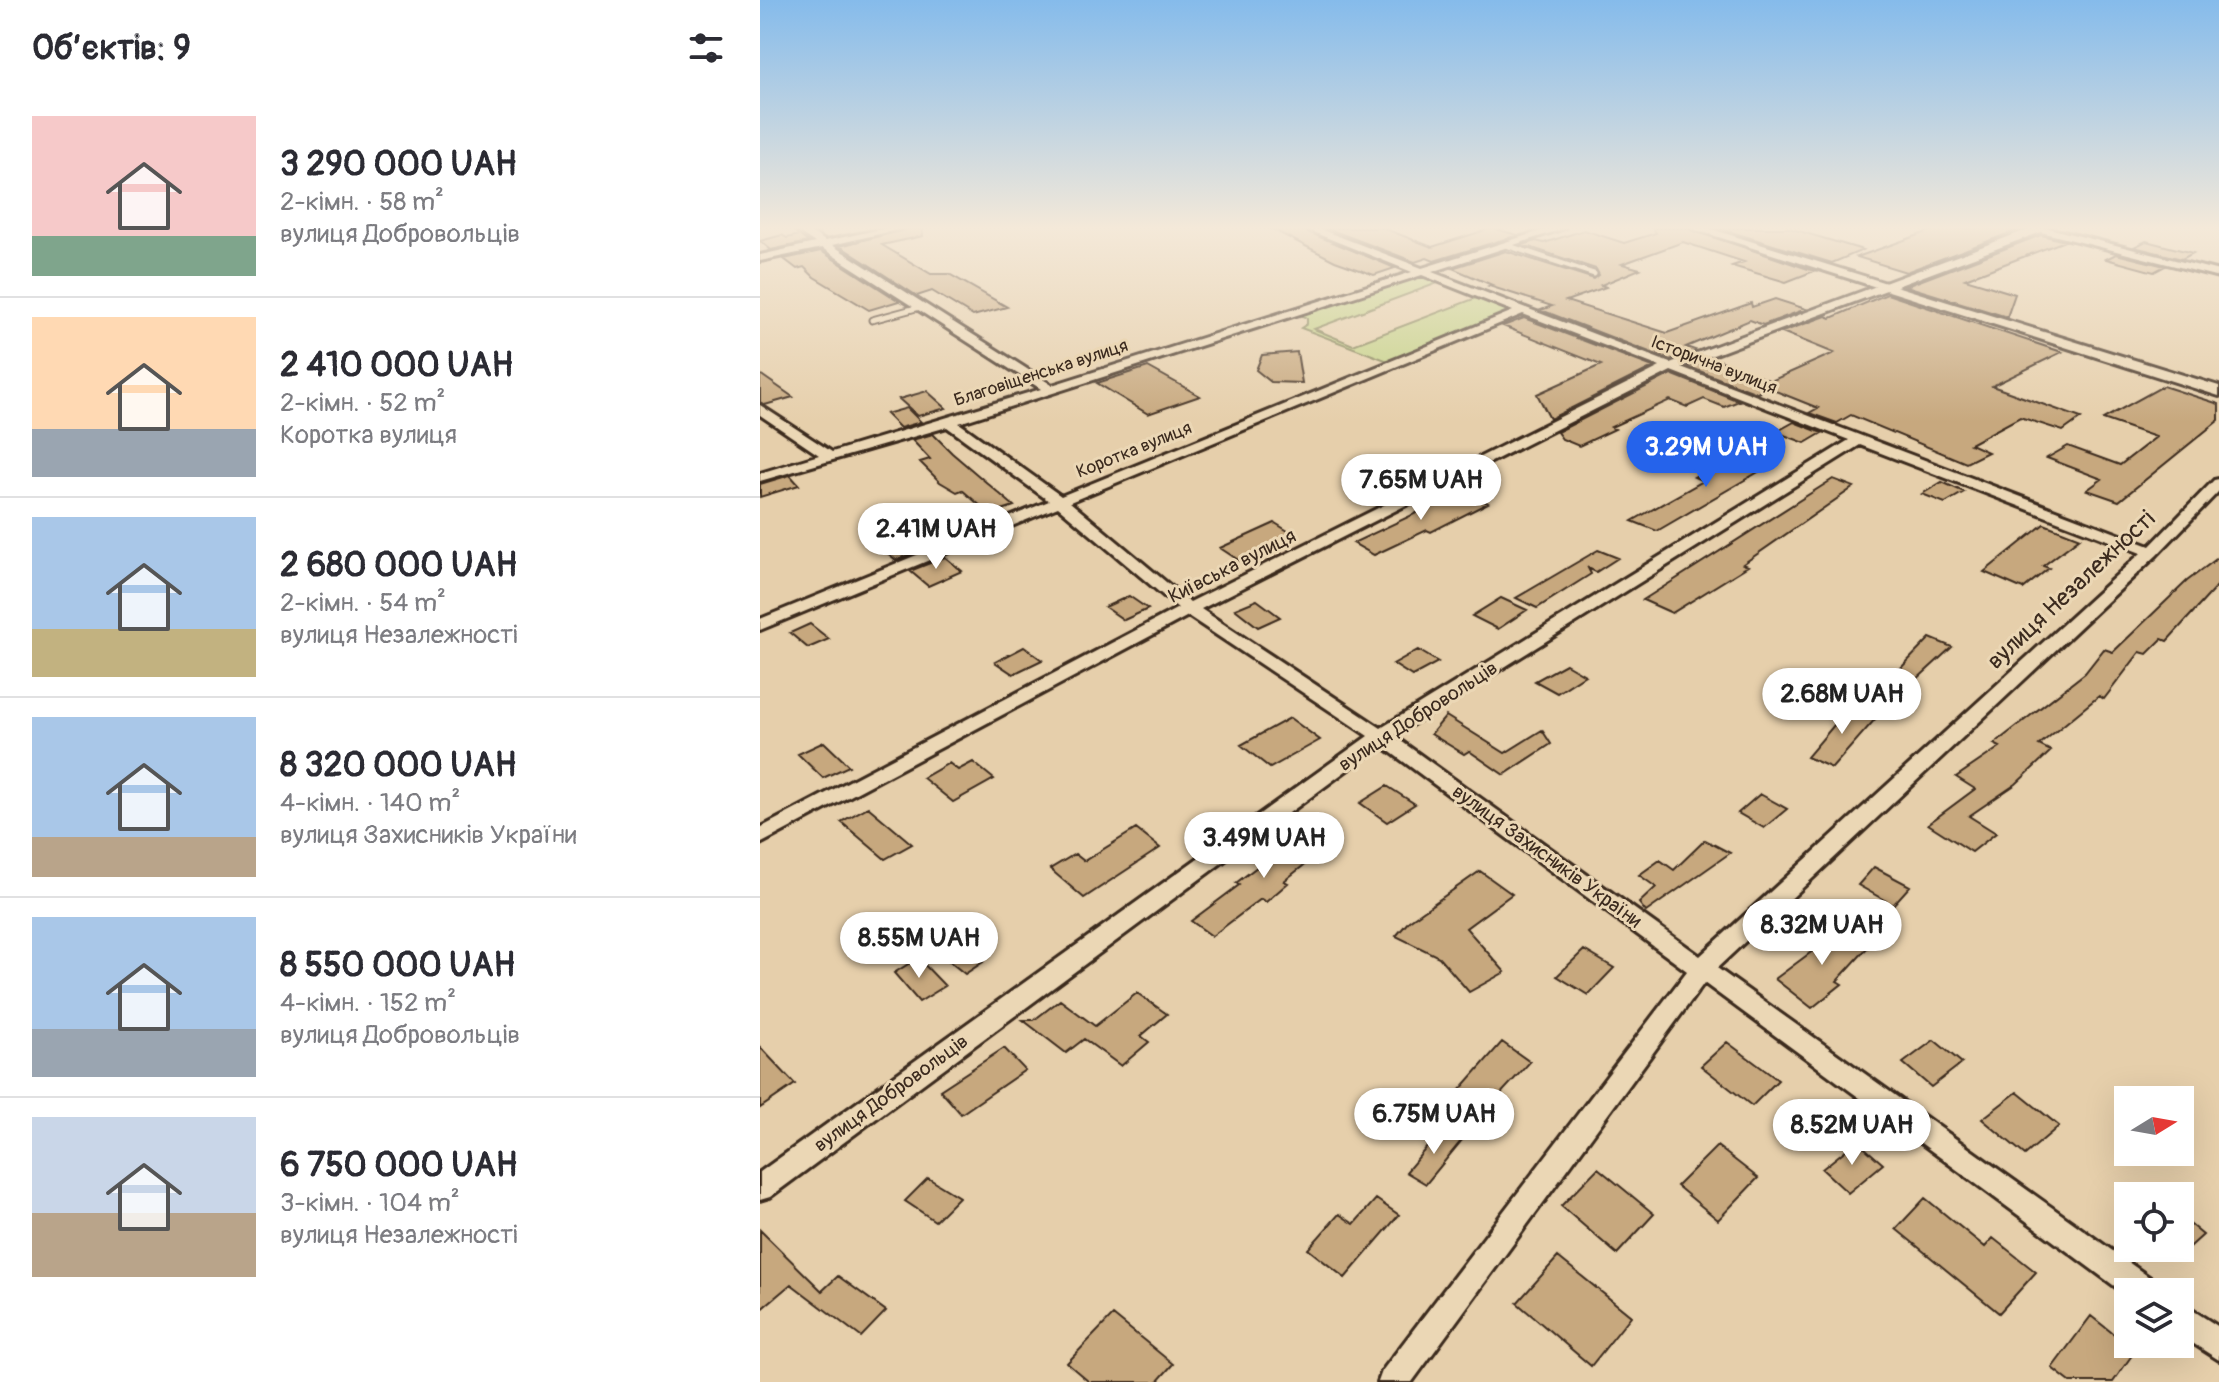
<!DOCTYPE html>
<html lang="uk">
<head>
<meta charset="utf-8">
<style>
  :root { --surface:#fff; --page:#f7f7f7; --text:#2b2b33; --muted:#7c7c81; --line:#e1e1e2; --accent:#2563eb }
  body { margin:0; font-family:Pangolin,sans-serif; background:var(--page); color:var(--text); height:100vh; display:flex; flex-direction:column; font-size:30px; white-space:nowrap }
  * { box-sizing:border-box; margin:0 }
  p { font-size:26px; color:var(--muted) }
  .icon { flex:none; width:44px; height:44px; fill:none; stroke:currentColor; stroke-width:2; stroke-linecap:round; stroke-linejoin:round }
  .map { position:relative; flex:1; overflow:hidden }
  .panel { display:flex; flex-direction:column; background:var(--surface); width:760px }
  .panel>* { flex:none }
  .needle { width:52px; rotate:79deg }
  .controls { position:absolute; left:1354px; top:1086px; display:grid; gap:16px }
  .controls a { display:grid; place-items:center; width:80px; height:80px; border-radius:0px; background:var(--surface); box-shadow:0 8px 32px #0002; font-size:40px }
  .price { position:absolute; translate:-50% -68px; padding:0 18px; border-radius:28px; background:#fff; color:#222; font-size:26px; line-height:52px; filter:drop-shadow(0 2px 4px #0008) }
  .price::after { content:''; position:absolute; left:50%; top:48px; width:24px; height:18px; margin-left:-12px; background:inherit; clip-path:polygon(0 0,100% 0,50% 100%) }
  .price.selected { background:var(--accent); color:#fff }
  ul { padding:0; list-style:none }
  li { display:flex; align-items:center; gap:24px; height:200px; padding:0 32px }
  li+li { border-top:2px solid var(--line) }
  li span { display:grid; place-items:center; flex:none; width:224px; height:160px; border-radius:0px; color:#555 }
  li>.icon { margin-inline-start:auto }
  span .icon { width:96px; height:96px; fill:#fffc; stroke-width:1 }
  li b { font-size:34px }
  h2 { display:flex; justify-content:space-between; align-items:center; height:96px; padding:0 32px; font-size:34px }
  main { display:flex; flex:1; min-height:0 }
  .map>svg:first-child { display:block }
  .green { fill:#c3d185; stroke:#7f7e52; stroke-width:2 }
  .building { fill:#c7a87e; stroke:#3b2a1e; stroke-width:2 }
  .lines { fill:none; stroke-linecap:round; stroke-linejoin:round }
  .service-casing { stroke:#3b2a1e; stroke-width:9 }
  .minor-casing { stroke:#3b2a1e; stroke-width:6 }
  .tertiary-casing { stroke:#3b2a1e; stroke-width:6 }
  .service { stroke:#ebd7b5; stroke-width:5 }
  .minor { fill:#ebd7b5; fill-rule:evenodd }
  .tertiary { fill:#ebd7b5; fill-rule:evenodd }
  .labels { text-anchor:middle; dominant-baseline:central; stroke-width:6; stroke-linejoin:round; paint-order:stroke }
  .far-street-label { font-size:18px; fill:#3b2a1e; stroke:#ebd7b5 }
  .street-label { font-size:20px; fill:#3b2a1e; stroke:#ebd7b5 }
  .near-street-label { font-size:24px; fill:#3b2a1e; stroke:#ebd7b5 }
</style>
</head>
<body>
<main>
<section class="panel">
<h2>Об’єктів: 9<svg class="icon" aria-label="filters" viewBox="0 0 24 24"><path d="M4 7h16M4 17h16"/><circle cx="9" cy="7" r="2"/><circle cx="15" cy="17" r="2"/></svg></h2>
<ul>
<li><span style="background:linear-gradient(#f6c9c9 75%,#7fa58c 0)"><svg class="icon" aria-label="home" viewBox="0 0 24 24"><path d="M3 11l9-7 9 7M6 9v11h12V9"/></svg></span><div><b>3 290 000 UAH</b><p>2-кімн. · 58 m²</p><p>вулиця Добровольців</p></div></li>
<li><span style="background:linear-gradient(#ffd9b3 70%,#9aa5b1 0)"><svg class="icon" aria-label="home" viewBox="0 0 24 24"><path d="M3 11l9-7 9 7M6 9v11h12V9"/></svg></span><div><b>2 410 000 UAH</b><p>2-кімн. · 52 m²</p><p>Коротка вулиця</p></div></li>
<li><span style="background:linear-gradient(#a9c7e8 70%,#c2b280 0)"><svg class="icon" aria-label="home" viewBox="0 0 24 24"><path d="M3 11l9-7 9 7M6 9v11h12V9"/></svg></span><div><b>2 680 000 UAH</b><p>2-кімн. · 54 m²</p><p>вулиця Незалежності</p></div></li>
<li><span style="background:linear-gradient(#a9c7e8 75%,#b9a48a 0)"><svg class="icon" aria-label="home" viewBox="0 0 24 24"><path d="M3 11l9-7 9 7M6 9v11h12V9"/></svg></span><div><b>8 320 000 UAH</b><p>4-кімн. · 140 m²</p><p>вулиця Захисників України</p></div></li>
<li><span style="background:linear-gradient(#a9c7e8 70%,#9aa5b1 0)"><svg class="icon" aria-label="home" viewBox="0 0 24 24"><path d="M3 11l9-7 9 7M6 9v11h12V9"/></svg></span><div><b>8 550 000 UAH</b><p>4-кімн. · 152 m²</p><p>вулиця Добровольців</p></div></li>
<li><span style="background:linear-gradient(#c9d6e8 60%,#b9a48a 0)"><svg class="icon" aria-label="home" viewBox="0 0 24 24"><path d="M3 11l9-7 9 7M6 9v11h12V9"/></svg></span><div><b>6 750 000 UAH</b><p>3-кімн. · 104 m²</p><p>вулиця Незалежності</p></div></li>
</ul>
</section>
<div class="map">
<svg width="1459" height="1382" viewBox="0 0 1459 1382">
  <rect width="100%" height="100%" fill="#e6cfab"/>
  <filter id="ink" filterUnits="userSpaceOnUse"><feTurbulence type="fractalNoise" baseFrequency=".0125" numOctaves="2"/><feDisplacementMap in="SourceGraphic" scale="16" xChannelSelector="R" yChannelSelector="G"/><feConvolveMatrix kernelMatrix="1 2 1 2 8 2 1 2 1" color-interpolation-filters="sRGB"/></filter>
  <g filter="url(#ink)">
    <path class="green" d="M658 275 678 283 554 329 593 345 716 298 751 311 628 361 541 328 547 324V318L535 313Z"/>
    <path class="building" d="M148 228H162L163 236 122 245 171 274H189L247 307 213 316 172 291 157 296 80 246Z
      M510 228H540L635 268 614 275 575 261Z
      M566 228H623L672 247 732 228 758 235 674 261 667 258 655 262Z
      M893 228H927L1054 271 1026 282 972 266 984 262 923 242 862 264 880 269 841 285 846 287 806 301 907 333 991 303 992 307 1015 299 1046 309 1003 325 990 320 926 347 935 350 910 360 781 310 792 306 729 286 732 285 692 268 746 251 834 279 839 275 836 269 763 245 776 241 784 243 824 230 864 243 896 233Z
      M958 228H1029L1103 250 1072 263Z
      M1178 228H1263L1146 272 1097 257Z
      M22 235 27 238 39 235 48 242 11 250 0 241Z
      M1281 235 1305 241 1205 279 1255 294 1247 317 1146 286Z
      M1386 241 1433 253 1422 259 1374 247Z
      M61 251 139 301 109 310 54 277 44 267 37 269 24 259Z
      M1356 254 1405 266 1394 272 1346 259Z
      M1127 294 1302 352 1232 386 1321 418 1303 431 1260 417 1210 444 1228 452 1206 463 1091 415 1077 423 1049 413 1058 408 1008 388 997 393 929 367 954 358 1011 381 1074 353 1022 332 1066 316 1071 318Z
      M764 318 893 367 790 419 777 394 841 365 743 326Z
      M537 352 542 383 511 382 496 370 502 355Z
      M388 367 440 396 388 414 337 383Z
      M0 374 33 397 5 405 0 402Z
      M911 374 979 401 964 407 944 399 927 407 910 400 851 427 855 429 819 446 802 439 797 432Z
      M1403 386 1459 404V420L1359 501 1327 490 1342 479 1287 458 1308 446 1360 465 1396 437 1343 419Z
      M167 391 186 408 158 416 139 399Z
      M147 408 161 422 140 428 126 414Z
      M1034 422 1062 433 1045 443 1016 432Z
      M173 434 192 453 254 506 230 514 202 490 197 492 180 482 160 462 170 459 152 440Z
      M998 451 1019 460 897 531 872 521 943 481 934 477 968 458 979 462Z
      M30 475 39 485 0 497V484Z
      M1073 479 1094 487 983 564 988 566 912 613 883 600Z
      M1182 482 1204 492 1185 503 1162 494Z
      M703 491 728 503 671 532 667 530 614 555 593 543Z
      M515 523 536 536 480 561 460 548Z
      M1284 524 1320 538 1283 566 1289 568 1263 589 1224 572Z
      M148 529 170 546 136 560 114 542Z
      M838 550 858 558 836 572 828 568 831 574 777 608 756 598Z
      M185 557 202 571 168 586 150 571Z
      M1459 557V584L1407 641 1402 639 1387 654 1380 652 1344 699 1339 696 1279 745 1291 751 1256 784 1209 816 1236 833 1212 852 1168 824 1215 789 1196 777 1240 747 1234 744 1325 673 1344 649 1353 652 1427 581Z
      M369 596 388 609 364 620 345 607Z
      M741 598 767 610 738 629 712 616Z
      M497 600 520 617 498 627 475 609Z
      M50 624 69 639 48 648 30 633Z
      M1170 638 1192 647 1155 681 1136 673Z
      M264 647 282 660 253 674 235 662Z
      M658 650 678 662 652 676 633 664Z
      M806 664 825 675 797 693 775 681Z
      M1091 705 1118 716 1072 768 1047 757Z
      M686 716 745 753 782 730 791 744 744 775 709 751 704 754 671 734Z
      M530 718 560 740 510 768 481 745Z
      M64 742 89 766 63 778 38 754Z
      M213 762 234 779 193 802 163 778 189 763 198 770Z
      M627 786 655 804 627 822 600 803Z
      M1000 794 1027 809 1004 828 978 813Z
      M108 807 152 844 125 859 81 822Z
      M542 825 572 843 524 881 528 883 506 902 501 899 452 936 431 921 479 885 476 883 523 847 518 844Z
      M376 829 400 848 324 898 290 869 315 854 324 861Z
      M945 840 970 853 886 912 879 903 896 887 879 875 900 860 914 870Z
      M1114 867 1150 886 1133 905 1098 885Z
      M720 871 752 894 706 928 745 972 709 992 679 957 636 936 649 921Z
      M1070 925 1108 947 1077 981 1082 984 1052 1008 1015 979 1058 947 1052 944Z
      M196 935 223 962 205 974 174 949Z
      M824 950 854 968 828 995 797 976Z
      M158 958 185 986 159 1002 134 973Z
      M377 993 407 1014 381 1036 389 1042 361 1066 324 1039 306 1053 263 1020H274L300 1000 335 1026Z
      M1174 1040 1202 1063 1171 1087 1143 1063Z
      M742 1042 770 1062 726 1110 698 1092Z
      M967 1042 1018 1080 992 1106 941 1066Z
      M0 1047 35 1084 0 1108Z
      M244 1048 265 1070 201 1114 180 1090Z
      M1257 1092 1299 1126 1265 1155 1222 1119Z
      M683 1128 702 1140 666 1184 646 1172Z
      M1097 1141 1123 1164 1088 1193 1062 1169Z
      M957 1146 998 1178 958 1220 917 1186Z
      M838 1168 894 1214 857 1254 801 1206Z
      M168 1178 199 1197 175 1221 145 1201Z
      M1165 1198 1225 1247 1233 1238 1276 1272 1239 1313 1136 1229Z
      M616 1199 639 1215 585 1278 548 1249 579 1214 594 1224Z
      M1420 1216 1443 1235 1420 1256Z
      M0 1230 62 1291 78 1276 126 1311 101 1337 31 1284 0 1310Z
      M798 1257 871 1316 831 1366 757 1303Z
      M353 1315 413 1364 397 1382H329L307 1363Z
      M1331 1316 1375 1351 1353 1382H1310L1292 1368Z"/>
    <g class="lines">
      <defs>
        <path id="service" d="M746 245 834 274
          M112 320 160 307"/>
        <path id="minor" d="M33 228H45L65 241 127 228H145L72 245 292 385 652 272 543 228H557L662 268 790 228H805L672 272 910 363 1272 228H1288L1459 271V277L1281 232 921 367 1390 546 1454 480 1459 479V491L1397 555 957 968 1396 1282 1401 1292H1368V1296L944 983 652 1382H618L622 1371 927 971 621 745 10 1197 0 1200V1172L608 736 428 616 0 844V828L418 608 298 507 0 630V619L289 501 187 427 0 481V473L59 455 0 415V405L72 452 281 389 62 248 0 261V255L55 243ZM662 275 753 311 301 496 199 423ZM763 314 900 367 430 602 310 502ZM911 371 1089 440 621 728 441 609ZM1100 445 1381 553 940 956 634 736Z
          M1420 1302 1459 1327V1360L1420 1335Z"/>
        <path id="tertiary" d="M930 228H948L1459 386V396Z"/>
      </defs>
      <use href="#service" class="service-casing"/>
      <use href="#minor" class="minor-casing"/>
      <use href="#tertiary" class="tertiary-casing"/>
      <use href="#service" class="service"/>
      <use href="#minor" class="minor"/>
      <use href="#tertiary" class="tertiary"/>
    </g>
  </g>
  <linearGradient id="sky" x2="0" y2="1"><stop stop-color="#85bbeb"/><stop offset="0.54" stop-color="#f4e9d9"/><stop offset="1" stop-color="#f4e9d9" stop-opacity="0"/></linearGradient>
  <rect width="1459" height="422" fill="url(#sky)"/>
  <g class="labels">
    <g class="far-street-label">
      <text transform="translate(954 365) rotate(21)">Історична вулиця</text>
      <text transform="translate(281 373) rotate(-18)">Благовіщенська вулиця</text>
      <text transform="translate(374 450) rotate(-22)">Коротка вулиця</text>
    </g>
    <g class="street-label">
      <text transform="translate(472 566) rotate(-27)">Київська вулиця</text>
      <text transform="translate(658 716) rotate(-33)">вулиця Добровольців</text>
      <text transform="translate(787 856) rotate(36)">вулиця Захисників України</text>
      <text transform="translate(131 1093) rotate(-36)">вулиця Добровольців</text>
    </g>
    <g class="near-street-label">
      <text transform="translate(1311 590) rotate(-43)">вулиця Незалежності</text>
    </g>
  </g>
</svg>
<div class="controls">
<a><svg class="needle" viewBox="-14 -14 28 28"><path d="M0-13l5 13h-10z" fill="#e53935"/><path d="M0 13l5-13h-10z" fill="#7c7c81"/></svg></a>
<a><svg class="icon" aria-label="locate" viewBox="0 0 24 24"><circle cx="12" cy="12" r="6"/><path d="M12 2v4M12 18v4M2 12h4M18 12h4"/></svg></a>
<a><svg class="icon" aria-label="layers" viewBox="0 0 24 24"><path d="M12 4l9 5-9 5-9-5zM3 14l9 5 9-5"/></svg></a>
</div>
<b class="price selected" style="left:946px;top:489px">3.29M UAH</b>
<b class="price" style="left:661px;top:522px">7.65M UAH</b>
<b class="price" style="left:176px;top:571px">2.41M UAH</b>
<b class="price" style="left:1082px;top:736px">2.68M UAH</b>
<b class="price" style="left:504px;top:880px">3.49M UAH</b>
<b class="price" style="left:1062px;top:967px">8.32M UAH</b>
<b class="price" style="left:159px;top:980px">8.55M UAH</b>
<b class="price" style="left:674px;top:1156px">6.75M UAH</b>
<b class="price" style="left:1092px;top:1167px">8.52M UAH</b>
</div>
</main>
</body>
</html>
